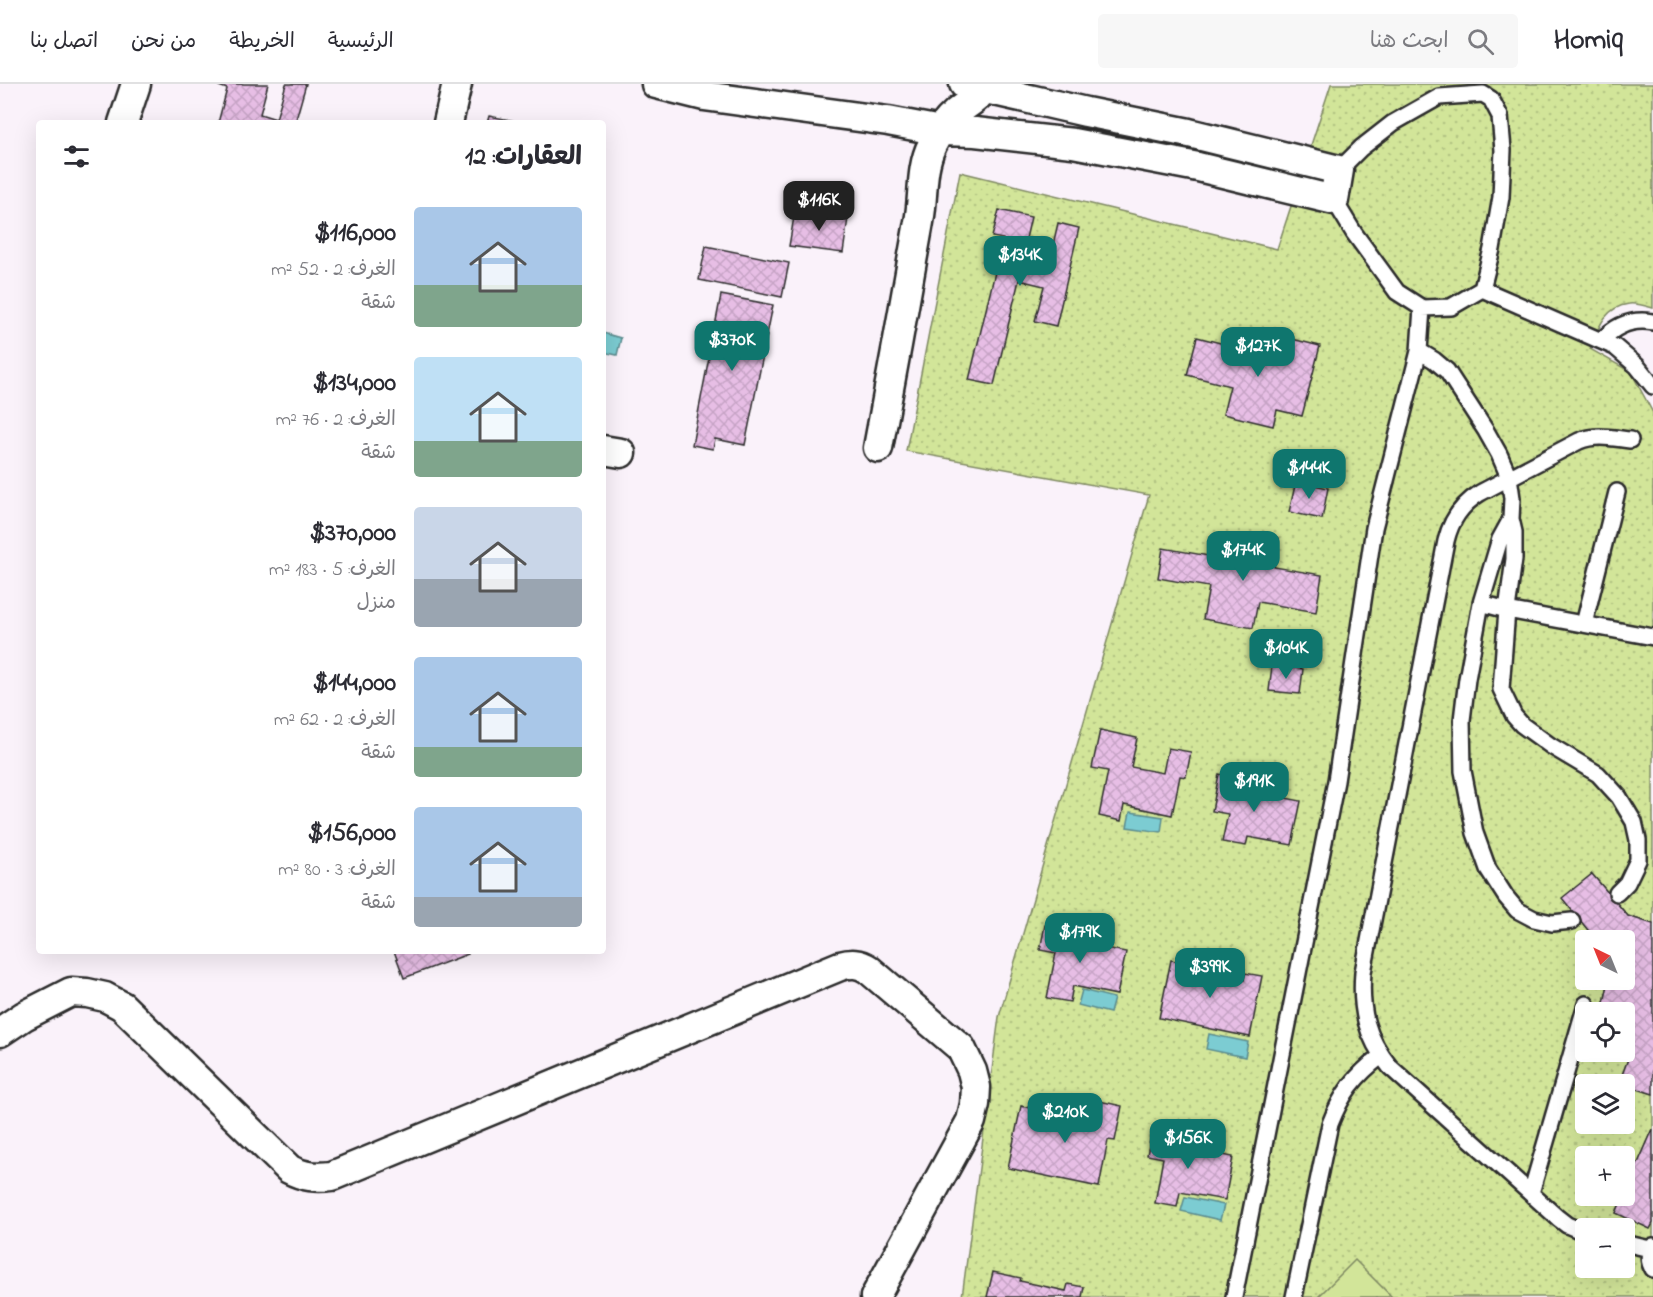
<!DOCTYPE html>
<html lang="ar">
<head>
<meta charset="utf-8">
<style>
  :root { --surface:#fff; --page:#f7f7f7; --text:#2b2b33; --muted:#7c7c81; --line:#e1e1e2; --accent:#0f766e }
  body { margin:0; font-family:"Indie Flower","Playpen Sans Arabic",sans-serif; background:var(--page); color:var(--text); direction:rtl; height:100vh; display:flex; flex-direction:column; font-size:22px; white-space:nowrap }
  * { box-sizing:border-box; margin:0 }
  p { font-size:20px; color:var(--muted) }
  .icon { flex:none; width:33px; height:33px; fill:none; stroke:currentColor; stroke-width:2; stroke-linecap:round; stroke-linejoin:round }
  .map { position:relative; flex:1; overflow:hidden; direction:ltr }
  .panel { position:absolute; left:36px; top:36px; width:570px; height:834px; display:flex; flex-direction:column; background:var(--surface); border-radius:6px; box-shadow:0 6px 24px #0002; direction:rtl }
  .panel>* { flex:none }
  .needle { width:39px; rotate:317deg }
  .controls { position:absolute; left:1575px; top:846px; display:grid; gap:12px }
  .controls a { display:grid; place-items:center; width:60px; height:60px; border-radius:6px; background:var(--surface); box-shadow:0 6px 24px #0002; font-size:30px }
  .price { position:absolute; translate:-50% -51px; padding:0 14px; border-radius:12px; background:var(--accent); color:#fff; font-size:20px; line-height:39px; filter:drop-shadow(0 2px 3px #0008) }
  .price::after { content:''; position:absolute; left:50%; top:36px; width:18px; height:14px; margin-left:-9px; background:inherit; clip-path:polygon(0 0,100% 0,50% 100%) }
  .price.selected { background:#222; color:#fff }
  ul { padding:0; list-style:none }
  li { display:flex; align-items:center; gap:18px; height:150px; padding:0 24px }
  li span { display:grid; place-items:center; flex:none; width:168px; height:120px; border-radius:6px; color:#555 }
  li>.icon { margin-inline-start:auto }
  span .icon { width:72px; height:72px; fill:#fffc; stroke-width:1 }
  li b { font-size:26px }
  h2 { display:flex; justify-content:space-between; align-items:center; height:72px; padding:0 24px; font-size:26px }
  header { display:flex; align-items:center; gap:36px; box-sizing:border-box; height:84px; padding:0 30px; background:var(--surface); border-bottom:2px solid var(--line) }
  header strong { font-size:28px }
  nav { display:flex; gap:33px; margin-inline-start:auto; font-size:21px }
  .search { width:420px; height:54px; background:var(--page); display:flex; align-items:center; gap:15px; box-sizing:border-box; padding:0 21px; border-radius:6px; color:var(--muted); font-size:22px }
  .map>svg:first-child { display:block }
  .green { fill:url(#green-dots); stroke:#7e8862; stroke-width:1.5; fill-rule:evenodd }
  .pitch { fill:#d2e599; stroke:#7e8862; stroke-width:1.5 }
  .water { fill:#7bccd2; stroke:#5b8c8f; stroke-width:1.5 }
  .building { fill:url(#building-cross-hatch); stroke:#2b2b2b; stroke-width:1.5 }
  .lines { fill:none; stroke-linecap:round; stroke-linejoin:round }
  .service-casing { stroke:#2b2b2b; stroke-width:20 }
  .minor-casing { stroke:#2b2b2b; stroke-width:33 }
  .service { stroke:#fff; stroke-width:15 }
  .minor { stroke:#fff; stroke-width:28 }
</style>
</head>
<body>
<header>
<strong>Homiq</strong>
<div class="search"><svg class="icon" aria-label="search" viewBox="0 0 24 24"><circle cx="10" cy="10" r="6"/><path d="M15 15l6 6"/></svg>ابحث هنا</div>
<nav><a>الرئيسية</a><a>الخريطة</a><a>من نحن</a><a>اتصل بنا</a></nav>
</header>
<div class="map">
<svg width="1653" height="1213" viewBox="0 0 1653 1213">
  <defs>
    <pattern id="green-dots" width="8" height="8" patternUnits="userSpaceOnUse" patternTransform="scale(1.5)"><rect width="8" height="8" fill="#d2e599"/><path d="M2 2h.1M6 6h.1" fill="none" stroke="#b4c584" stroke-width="1.8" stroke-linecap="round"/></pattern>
    <pattern id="building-cross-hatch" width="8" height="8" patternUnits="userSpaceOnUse" patternTransform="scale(1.5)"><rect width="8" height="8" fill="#e7bee5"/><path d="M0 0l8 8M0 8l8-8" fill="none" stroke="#c6a3c5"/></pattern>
  </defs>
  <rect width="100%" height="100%" fill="#faf2fa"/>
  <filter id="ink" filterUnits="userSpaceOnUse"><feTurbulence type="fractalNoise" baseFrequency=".0167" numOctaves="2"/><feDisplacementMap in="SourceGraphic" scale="12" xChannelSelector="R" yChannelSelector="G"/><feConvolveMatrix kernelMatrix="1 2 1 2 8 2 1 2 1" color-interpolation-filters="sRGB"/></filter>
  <g filter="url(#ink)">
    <path class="green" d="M1331 0H1653V224C1646 222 1636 219 1629 220 1604 223 1598 245 1590 265L1631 288 1653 329V840L1628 832 1592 790 1563 814 1596 856H1586V896H1609L1602 928H1586V968H1600L1628 975 1619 999 1623 1000H1586V1040H1624L1625 1001 1653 1010V1045L1625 1109 1624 1072H1586V1112H1623L1616 1129 1650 1144 1653 1139V1213H962L999 933 1149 411 906 367 960 88 1277 165ZM1586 1144H1624V1184H1586Z"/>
    <path class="pitch" d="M1355 1176 1392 1213H1318Z"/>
    <path class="water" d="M603 249 621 254 617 271 603 268Z
      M1130 728 1163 733 1161 748 1127 743Z
      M1082 906 1114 914 1110 929 1078 921Z
      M1209 950 1248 958 1245 973 1206 965Z
      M1185 1113 1224 1121 1220 1136 1181 1127Z"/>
    <path class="building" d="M220 0H268L260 30 276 35 286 0H306L295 39H218L227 5 219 2Z
      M489 32 525 39H487Z
      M999 126 1031 133 1022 172 1049 178 1058 139 1079 144 1056 242 1035 237 1044 202 1019 196 994 301 969 296 1003 155 992 153Z
      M795 127 848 134 843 169 789 162Z
      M706 162 789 179 782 213 699 196Z
      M721 211 773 221 745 361 715 355 713 365 692 361Z
      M1197 253 1283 275 1288 254 1320 262 1302 332 1277 326 1273 342 1223 330 1230 302 1187 291Z
      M1296 397 1328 404 1322 435 1289 428Z
      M1254 450 1279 454 1274 483 1322 491 1316 528 1258 518 1253 544 1203 535 1209 503 1158 494 1163 464 1249 479Z
      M1272 582 1303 585 1300 610 1269 607Z
      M1100 646 1137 654 1131 683 1163 689 1168 664 1191 668 1186 693 1180 692 1172 731 1124 721 1121 737 1099 732 1108 687 1092 684Z
      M1219 690 1257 698 1255 708 1301 717 1292 761 1248 753 1246 762 1222 758 1228 730 1212 727Z
      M1592 790 1628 832 1653 840V1010L1619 999 1628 975 1600 968H1624V928H1602L1609 896H1624V856H1596L1562 814Z
      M1045 841 1082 848 1080 859 1126 868 1117 911 1073 902 1070 918 1047 914 1056 869 1040 866Z
      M394 867H467L468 870 404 894Z
      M1171 876 1205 883 1204 888 1244 896 1245 889 1262 892 1250 953 1159 934Z
      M1095 1016 1122 1022 1115 1057 1108 1056 1099 1103 1008 1084 1021 1022 1067 1032V1036L1090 1041Z
      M1653 1045V1139L1650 1145 1616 1129Z
      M1152 1046 1189 1054 1187 1064 1233 1073 1225 1116 1180 1108 1177 1123 1155 1119 1163 1074 1147 1071Z
      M993 1188 1021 1194 1020 1197 1066 1207 1068 1200 1084 1203 1082 1213H987Z"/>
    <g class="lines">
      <defs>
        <path id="service" d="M1334 116 1354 149 1397 208 1422 224 1451 223 1482 205 1492 165 1501 113 1503 66 1500 32 1491 15 1483 10 1439 13 1393 39 1361 64 1339 86
          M1482 205 1615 263 1637 282 1653 302
          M1602 256C1616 241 1632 234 1653 238
          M1419 267 1434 276 1447 287 1486 347 1499 370 1509 393 1512 414 1511 435 1514 448V475L1507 526 1501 605 1514 632 1522 641 1551 662 1598 690 1619 713 1634 738 1638 756V776L1627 799 1617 809
          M1511 435 1500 455 1481 519 1467 595 1462 636 1463 687 1475 749 1488 785 1506 813 1517 826 1534 835 1552 839 1572 837
          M1481 519 1507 526 1653 553
          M1584 540 1617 408
          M1531 1109 1586 920
          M1586 1149 1567 1141 1558 1134 1390 983C1366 953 1360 926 1363 888L1446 457C1451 436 1461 421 1480 409L1579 357C1596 350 1612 354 1630 356
          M1624 1159 1650 1165
          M1653 1162C1648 1168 1648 1178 1653 1185
          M1234 1213 1336 697 1374 444 1419 267 1422 224
          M1294 1213 1330 1040C1342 1009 1355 992 1381 972"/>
        <path id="minor" d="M656 0 704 12 888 37 941 47 975 48 1073 59 1198 83 1334 116 1339 86 1189 49 1086 28 964 0
          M123 39 136 0
          M448 39 457 0
          M878 364C892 289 906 213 919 138 924 113 920 85 932 61 937 50 947 37 957 28 967 19 981 14 985 0
          M603 366 621 369
          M0 948 24 932 71 908 87 909 105 913 122 922 289 1085C304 1093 316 1094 332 1092L840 882C851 879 859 879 868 885L961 964 972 987 976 1003 975 1020 971 1037 875 1213"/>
      </defs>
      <use href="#service" class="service-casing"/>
      <use href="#minor" class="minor-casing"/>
      <use href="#service" class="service"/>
      <use href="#minor" class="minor"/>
    </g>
  </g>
</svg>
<div class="controls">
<a><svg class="needle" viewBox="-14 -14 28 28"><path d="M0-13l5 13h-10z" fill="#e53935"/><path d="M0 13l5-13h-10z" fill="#7c7c81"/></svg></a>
<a><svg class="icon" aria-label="locate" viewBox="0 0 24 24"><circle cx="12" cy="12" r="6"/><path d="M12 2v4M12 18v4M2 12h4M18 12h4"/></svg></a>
<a><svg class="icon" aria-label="layers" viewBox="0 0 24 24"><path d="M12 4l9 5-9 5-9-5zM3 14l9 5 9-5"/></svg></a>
<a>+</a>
<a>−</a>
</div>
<b class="price selected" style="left:819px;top:148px">$116K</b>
<b class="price" style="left:1020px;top:203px">$134K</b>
<b class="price" style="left:732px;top:288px">$370K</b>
<b class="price" style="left:1258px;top:294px">$127K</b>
<b class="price" style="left:1309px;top:416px">$144K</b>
<b class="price" style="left:1243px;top:498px">$174K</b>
<b class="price" style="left:1286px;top:596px">$104K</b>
<b class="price" style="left:1254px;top:729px">$191K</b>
<b class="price" style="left:1080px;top:880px">$179K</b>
<b class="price" style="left:1210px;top:915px">$399K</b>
<b class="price" style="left:1065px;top:1060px">$210K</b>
<b class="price" style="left:1188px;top:1086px">$156K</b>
<section class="panel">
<h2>العقارات: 12<svg class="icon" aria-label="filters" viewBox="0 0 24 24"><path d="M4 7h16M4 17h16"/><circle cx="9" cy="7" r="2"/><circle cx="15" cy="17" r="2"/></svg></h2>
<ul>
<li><span style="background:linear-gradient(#a9c7e8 65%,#7fa58c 0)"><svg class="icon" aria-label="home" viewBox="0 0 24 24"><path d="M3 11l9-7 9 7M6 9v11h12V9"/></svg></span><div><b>$116,000</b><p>الغرف: 2 · 52 m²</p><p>شقة</p></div></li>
<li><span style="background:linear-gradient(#bfe0f5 70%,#7fa58c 0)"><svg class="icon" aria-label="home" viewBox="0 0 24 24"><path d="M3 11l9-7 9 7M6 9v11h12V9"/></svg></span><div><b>$134,000</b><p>الغرف: 2 · 76 m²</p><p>شقة</p></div></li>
<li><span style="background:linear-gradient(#c9d6e8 60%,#9aa5b1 0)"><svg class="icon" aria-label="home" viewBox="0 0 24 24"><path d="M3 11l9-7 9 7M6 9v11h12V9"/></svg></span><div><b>$370,000</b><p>الغرف: 5 · 183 m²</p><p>منزل</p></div></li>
<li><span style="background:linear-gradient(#a9c7e8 75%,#7fa58c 0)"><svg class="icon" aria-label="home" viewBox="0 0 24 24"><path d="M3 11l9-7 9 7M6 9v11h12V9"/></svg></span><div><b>$144,000</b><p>الغرف: 2 · 62 m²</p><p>شقة</p></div></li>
<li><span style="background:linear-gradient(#a9c7e8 75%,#9aa5b1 0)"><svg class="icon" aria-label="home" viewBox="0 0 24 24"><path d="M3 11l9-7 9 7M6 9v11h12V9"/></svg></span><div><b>$156,000</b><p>الغرف: 3 · 80 m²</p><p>شقة</p></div></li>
</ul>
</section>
</div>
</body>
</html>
